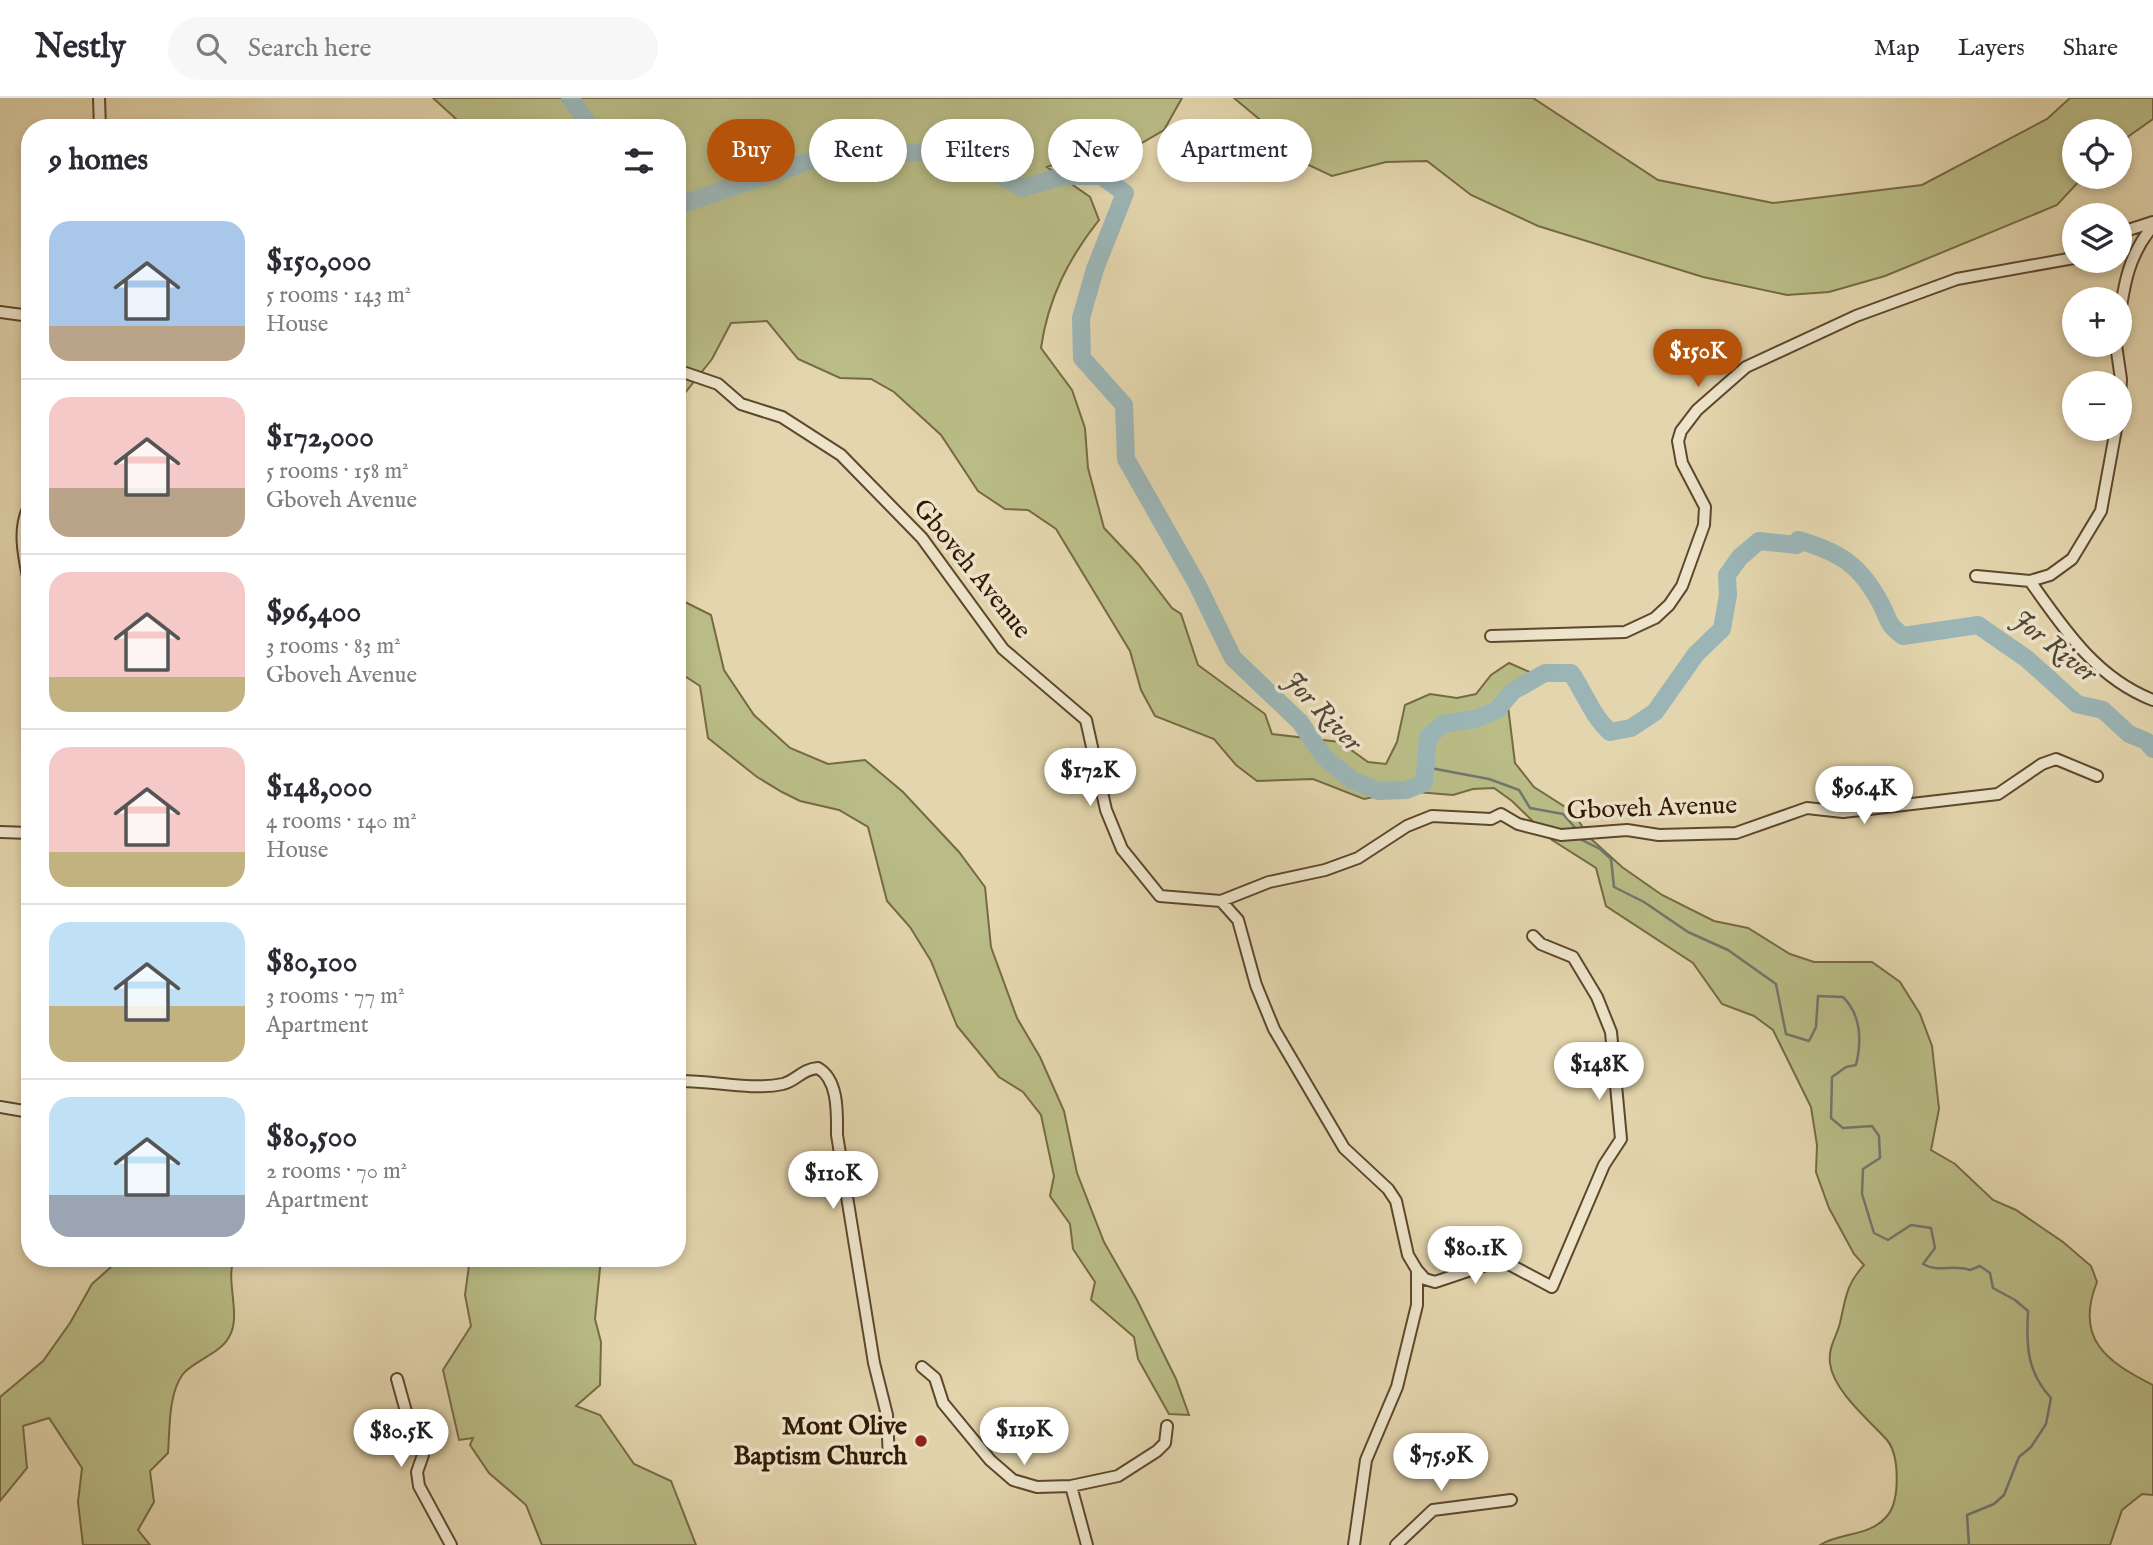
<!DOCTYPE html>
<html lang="en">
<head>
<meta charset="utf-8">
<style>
  :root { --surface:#fff; --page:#f7f7f7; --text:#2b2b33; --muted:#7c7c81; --line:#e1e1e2; --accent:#b45309 }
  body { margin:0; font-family:"IM FELL English",serif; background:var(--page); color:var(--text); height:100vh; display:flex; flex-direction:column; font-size:26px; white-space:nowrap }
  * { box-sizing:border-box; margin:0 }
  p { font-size:23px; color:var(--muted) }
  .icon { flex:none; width:38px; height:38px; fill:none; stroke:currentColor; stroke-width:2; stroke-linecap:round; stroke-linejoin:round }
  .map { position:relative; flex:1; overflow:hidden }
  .drawer { position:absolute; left:21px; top:21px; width:665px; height:1148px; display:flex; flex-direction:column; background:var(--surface); border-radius:28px; box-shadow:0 4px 10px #0003 }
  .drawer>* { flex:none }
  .guide { position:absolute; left:707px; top:21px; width:665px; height:63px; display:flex; gap:14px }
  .controls { position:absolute; left:2062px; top:21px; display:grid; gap:14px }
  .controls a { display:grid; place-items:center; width:70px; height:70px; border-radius:50%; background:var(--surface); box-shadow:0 4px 10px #0003; font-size:35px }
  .price { position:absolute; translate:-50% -60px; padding:0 16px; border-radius:24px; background:#fff; color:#222; font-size:23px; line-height:46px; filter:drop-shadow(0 2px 4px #0008) }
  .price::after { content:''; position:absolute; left:50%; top:42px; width:21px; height:16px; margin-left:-10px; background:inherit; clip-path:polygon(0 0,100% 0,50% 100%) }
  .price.current { background:var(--accent); color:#fff }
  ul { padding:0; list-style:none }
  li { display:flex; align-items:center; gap:21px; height:175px; padding:0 28px }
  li+li { border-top:2px solid var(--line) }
  li span { display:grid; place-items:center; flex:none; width:196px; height:140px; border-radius:21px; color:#555 }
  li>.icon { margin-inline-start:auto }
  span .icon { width:84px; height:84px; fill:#fffc; stroke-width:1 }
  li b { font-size:30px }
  h2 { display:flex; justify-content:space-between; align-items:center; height:84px; padding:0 28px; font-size:30px }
  .tag { padding:0 24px; border-radius:32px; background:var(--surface); box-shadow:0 4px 10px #0003; font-size:24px; line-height:63px }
  .tag.current { background:var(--accent); color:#fff }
  header { display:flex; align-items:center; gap:42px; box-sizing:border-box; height:98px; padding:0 35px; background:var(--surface); border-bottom:2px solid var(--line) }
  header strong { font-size:33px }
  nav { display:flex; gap:38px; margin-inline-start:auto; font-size:24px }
  .search { width:490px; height:63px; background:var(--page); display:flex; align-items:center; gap:18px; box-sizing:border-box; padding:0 24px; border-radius:38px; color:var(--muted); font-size:26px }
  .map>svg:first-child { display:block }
  .green { fill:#b9bc86; stroke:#766a45; stroke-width:2 }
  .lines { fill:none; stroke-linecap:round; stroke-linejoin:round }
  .stream { stroke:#71766f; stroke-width:2.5 }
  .river { stroke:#9bb5b6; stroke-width:18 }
  .minor-casing { stroke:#5e472e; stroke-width:14 }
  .minor { stroke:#ede4ca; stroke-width:10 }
  .poi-dot { fill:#8f2418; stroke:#ede4ca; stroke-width:2.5 }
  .labels { text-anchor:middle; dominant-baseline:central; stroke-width:7; stroke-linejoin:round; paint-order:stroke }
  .street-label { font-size:26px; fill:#321804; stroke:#ede4ca }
  .poi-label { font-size:26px; font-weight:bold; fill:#321804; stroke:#ede4ca; text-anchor:end }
  .water-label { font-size:28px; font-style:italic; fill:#524739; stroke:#ede4ca }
</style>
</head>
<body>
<header>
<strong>Nestly</strong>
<div class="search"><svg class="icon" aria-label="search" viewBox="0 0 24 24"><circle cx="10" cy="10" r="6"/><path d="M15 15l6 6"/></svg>Search here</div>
<nav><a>Map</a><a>Layers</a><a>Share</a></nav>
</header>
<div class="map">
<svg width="2153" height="1447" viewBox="0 0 2153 1447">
  <rect width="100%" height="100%" fill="#e3d5ad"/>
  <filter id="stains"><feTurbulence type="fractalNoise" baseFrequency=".00286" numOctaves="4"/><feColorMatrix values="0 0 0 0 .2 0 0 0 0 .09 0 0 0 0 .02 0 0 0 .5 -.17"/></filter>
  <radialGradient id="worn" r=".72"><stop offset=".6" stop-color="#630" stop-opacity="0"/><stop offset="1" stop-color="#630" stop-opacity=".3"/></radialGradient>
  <path class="green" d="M433 0H1182L1164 32 1135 49 1098 50 1047 69 1090 99 1099 122C1068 161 1048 201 1041 250L1072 292 1085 330 1088 370 1104 430 1138 466 1172 510 1181 516 1198 567 1265 616 1272 636 1340 644 1368 664 1386 666 1397 644 1405 607 1430 596 1457 600 1476 596 1491 577 1509 565 1539 578 1507 600 1515 665 1534 689 1573 714 1589 739 1622 769 1662 797 1714 823 1748 830 1790 856 1814 864H1872L1900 884 1920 916 1932 948 1939 1011 1931 1052 1955 1066 1993 1102 2016 1112 2063 1144 2091 1168 2097 1184C2074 1241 2107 1264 2153 1287V1397L2142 1396 2122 1412 2110 1447H1820C1841 1434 1870 1439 1887 1418 1900 1403 1900 1358 1887 1342 1870 1323 1833 1293 1830 1265 1828 1249 1837 1238 1840 1225 1846 1199 1846 1187 1864 1167L1854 1156 1829 1110 1816 1074 1817 1047 1811 1009 1773 932 1754 918 1722 906 1693 865 1606 808 1596 770 1552 742 1512 703 1494 690 1473 691 1453 697 1404 693 1364 701 1313 681 1257 683 1236 667 1214 641 1155 618 1141 592 1130 553 1056 431 1028 412 1005 411 978 393 941 337 894 294 871 281 840 280 798 261 767 223 731 225 712 261 681 300 677 310V30H466Z
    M1234 0H1533L1658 82 1773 105 1922 87 2047 21 2070 0H2153V21L2119 45V33H2074V79H2083L2057 107 1885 178 1829 194 1787 197 1703 179 1538 128 1471 97 1427 63 1386 64 1332 78 1302 64 1271 31Z
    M677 500 711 517 724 572 754 617 790 650 828 666 865 662 903 694 959 754 985 789 991 849 1017 920 1040 959 1064 1013 1077 1075 1104 1144 1136 1200 1176 1281 1189 1317 1169 1316 1138 1261 1134 1239 1091 1202 1095 1184 1073 1151 1070 1126 1050 1098 1054 1078 1041 1017 1023 994 999 979 957 928 931 863 910 829 887 803 868 729 839 712 800 703 782 694 757 679 708 640 700 588 677 573Z
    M121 1160H234C225 1184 242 1218 229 1239 220 1256 193 1263 183 1276 168 1296 170 1331 168 1355L150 1373 154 1404 138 1432 150 1447H83L78 1404 82 1370 49 1320 23 1328 27 1370 0 1403V1299L43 1263 70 1225 92 1186Z
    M470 1160H601L595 1221 601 1244 600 1287 576 1308 600 1317 634 1366 671 1383 696 1447H542L526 1407 489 1375 470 1347 473 1340 459 1342 443 1272 471 1228 465 1197Z"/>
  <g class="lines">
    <path class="stream" d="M1424 685 1425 669 1489 681 1519 692 1530 710 1563 716 1578 733
      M1576 739 1600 751 1611 761 1614 789 1644 804 1688 834 1728 852 1776 886 1786 936 1809 943 1816 929 1818 898 1843 899C1861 917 1862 942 1856 967L1846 969 1832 979 1831 1020 1843 1030 1872 1028 1879 1038 1880 1060 1863 1071 1862 1096 1874 1135 1888 1142 1911 1127 1931 1130 1935 1150 1923 1166C1938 1175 1953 1166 1970 1172L1980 1168 1990 1175 1993 1190 2015 1202 2028 1213C2026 1248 2027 1274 2051 1300L2046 1326 2031 1349 2019 1359 2004 1397 1994 1406 1967 1417 1969 1447"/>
    <path class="river" d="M570 0 591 30
      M677 108 819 60 927 54 977 64 1022 90 1064 78H1101L1125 95 1095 171 1081 220 1082 260 1124 307 1126 361 1197 486 1233 560 1300 624 1324 659 1352 682 1378 693 1406 692 1424 685 1428 639 1443 626 1475 621 1497 612 1513 593 1545 575H1571C1585 595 1592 618 1610 634L1631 630 1655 614 1696 556 1722 531 1728 497 1727 477 1740 459 1759 443 1797 447 1798 442C1840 454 1861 467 1882 508 1890 524 1887 526 1903 538L1978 527 2027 561 2077 606 2103 612 2129 636 2146 643 2153 651"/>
    <defs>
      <path id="minor" d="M99 0 100 30
        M2119 135 2153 124
        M0 214 30 218
        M2119 222C2124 186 2129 156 2153 128
        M2116 247 2121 281 2119 318
        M677 272 718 286 741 306 782 319 841 357 922 440 1003 551 1086 622 1106 712 1122 751 1160 798 1221 803 1269 784 1325 772 1358 760 1407 728 1432 718 1491 721 1501 716 1518 726 1561 737 1627 732 1659 737 1736 735 1807 710 1843 714 1998 696 2042 666 2056 661 2097 678
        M30 407C16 431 25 463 30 489
        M1976 478 2030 483 2050 477 2072 461 2101 413 2116 331
        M2030 483C2064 531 2096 580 2153 602
        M1491 538 1625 534 1655 520 1669 507 1682 488 1704 427 1705 409 1682 365 1678 343 1681 333 1697 312 1746 269 1856 218 1957 181 2074 160
        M0 734 30 735
        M1221 803 1238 822 1256 887 1274 931 1344 1050 1388 1091 1396 1103 1408 1157 1417 1172V1207L1397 1289 1366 1362 1354 1447
        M677 983C712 982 749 993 783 986 796 983 802 971 818 970 839 982 837 1016 837 1037L874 1265 887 1317 889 1362
        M0 1009 30 1014
        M1417 1172 1425 1181 1435 1184 1501 1162 1552 1189 1604 1067 1621 1041 1611 934 1597 899 1573 859 1541 846 1533 838
        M922 1269 935 1280 943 1305 990 1362 1013 1382 1037 1389 1071 1388 1118 1378 1157 1353 1165 1345 1167 1328
        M397 1281 412 1335 423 1357 417 1374 419 1388 451 1447
        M1071 1388 1087 1447
        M1396 1447 1433 1412 1511 1402"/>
    </defs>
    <use href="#minor" class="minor-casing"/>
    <use href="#minor" class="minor"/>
  </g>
  <circle class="poi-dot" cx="921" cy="1343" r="7"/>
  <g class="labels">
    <g class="street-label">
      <text transform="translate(972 471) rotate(51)">Gboveh Avenue</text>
      <text transform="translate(1652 710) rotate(-2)">Gboveh Avenue</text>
    </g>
    <g class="poi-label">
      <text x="907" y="1328">Mont Olive<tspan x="907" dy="30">Baptism Church</tspan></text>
    </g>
    <g class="water-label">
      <text transform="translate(2054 549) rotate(38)">Jor River</text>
      <text transform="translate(1322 614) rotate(46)">Jor River</text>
    </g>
  </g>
  <rect width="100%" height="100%" filter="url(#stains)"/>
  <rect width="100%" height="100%" fill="url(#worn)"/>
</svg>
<div class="controls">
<a><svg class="icon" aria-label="locate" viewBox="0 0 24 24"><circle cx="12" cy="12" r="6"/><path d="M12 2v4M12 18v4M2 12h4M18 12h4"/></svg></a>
<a><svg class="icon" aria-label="layers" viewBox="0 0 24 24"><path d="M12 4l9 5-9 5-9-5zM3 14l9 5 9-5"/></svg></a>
<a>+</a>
<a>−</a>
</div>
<b class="price current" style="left:1698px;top:291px">$150K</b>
<b class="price" style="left:1090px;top:710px">$172K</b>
<b class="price" style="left:1864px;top:728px">$96.4K</b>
<b class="price" style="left:1599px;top:1004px">$148K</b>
<b class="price" style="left:833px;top:1113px">$110K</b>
<b class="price" style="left:1475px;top:1188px">$80.1K</b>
<b class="price" style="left:1024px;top:1369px">$119K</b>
<b class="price" style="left:401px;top:1371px">$80.5K</b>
<b class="price" style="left:1441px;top:1395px">$75.9K</b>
<div class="guide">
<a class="tag current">Buy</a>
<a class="tag">Rent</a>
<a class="tag">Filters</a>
<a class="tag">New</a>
<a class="tag">Apartment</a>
</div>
<section class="drawer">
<h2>9 homes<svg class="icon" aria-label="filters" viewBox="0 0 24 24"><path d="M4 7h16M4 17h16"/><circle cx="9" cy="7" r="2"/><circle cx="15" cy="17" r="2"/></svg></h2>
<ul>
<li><span style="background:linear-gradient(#a9c7e8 75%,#b9a48a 0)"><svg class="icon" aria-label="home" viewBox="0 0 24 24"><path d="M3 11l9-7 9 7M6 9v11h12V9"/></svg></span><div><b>$150,000</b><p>5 rooms · 143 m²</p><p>House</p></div></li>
<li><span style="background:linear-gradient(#f6c9c9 65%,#b9a48a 0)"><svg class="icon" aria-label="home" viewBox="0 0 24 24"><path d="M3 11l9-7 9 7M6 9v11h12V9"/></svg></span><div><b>$172,000</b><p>5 rooms · 158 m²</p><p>Gboveh Avenue</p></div></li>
<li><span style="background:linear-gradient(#f6c9c9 75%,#c2b280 0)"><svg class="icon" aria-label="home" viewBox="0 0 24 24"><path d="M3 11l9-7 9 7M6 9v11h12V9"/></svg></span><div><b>$96,400</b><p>3 rooms · 83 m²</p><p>Gboveh Avenue</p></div></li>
<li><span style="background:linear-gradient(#f6c9c9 75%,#c2b280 0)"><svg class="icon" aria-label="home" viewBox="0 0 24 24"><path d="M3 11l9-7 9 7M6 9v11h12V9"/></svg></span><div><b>$148,000</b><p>4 rooms · 140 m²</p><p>House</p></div></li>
<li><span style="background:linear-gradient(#bfe0f5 60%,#c2b280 0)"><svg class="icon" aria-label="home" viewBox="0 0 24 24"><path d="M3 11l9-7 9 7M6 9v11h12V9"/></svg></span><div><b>$80,100</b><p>3 rooms · 77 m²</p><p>Apartment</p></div></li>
<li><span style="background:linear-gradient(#bfe0f5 70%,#9aa5b1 0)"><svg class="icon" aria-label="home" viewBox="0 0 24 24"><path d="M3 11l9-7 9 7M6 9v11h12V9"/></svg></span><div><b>$80,500</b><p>2 rooms · 70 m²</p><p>Apartment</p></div></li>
</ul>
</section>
</div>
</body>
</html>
